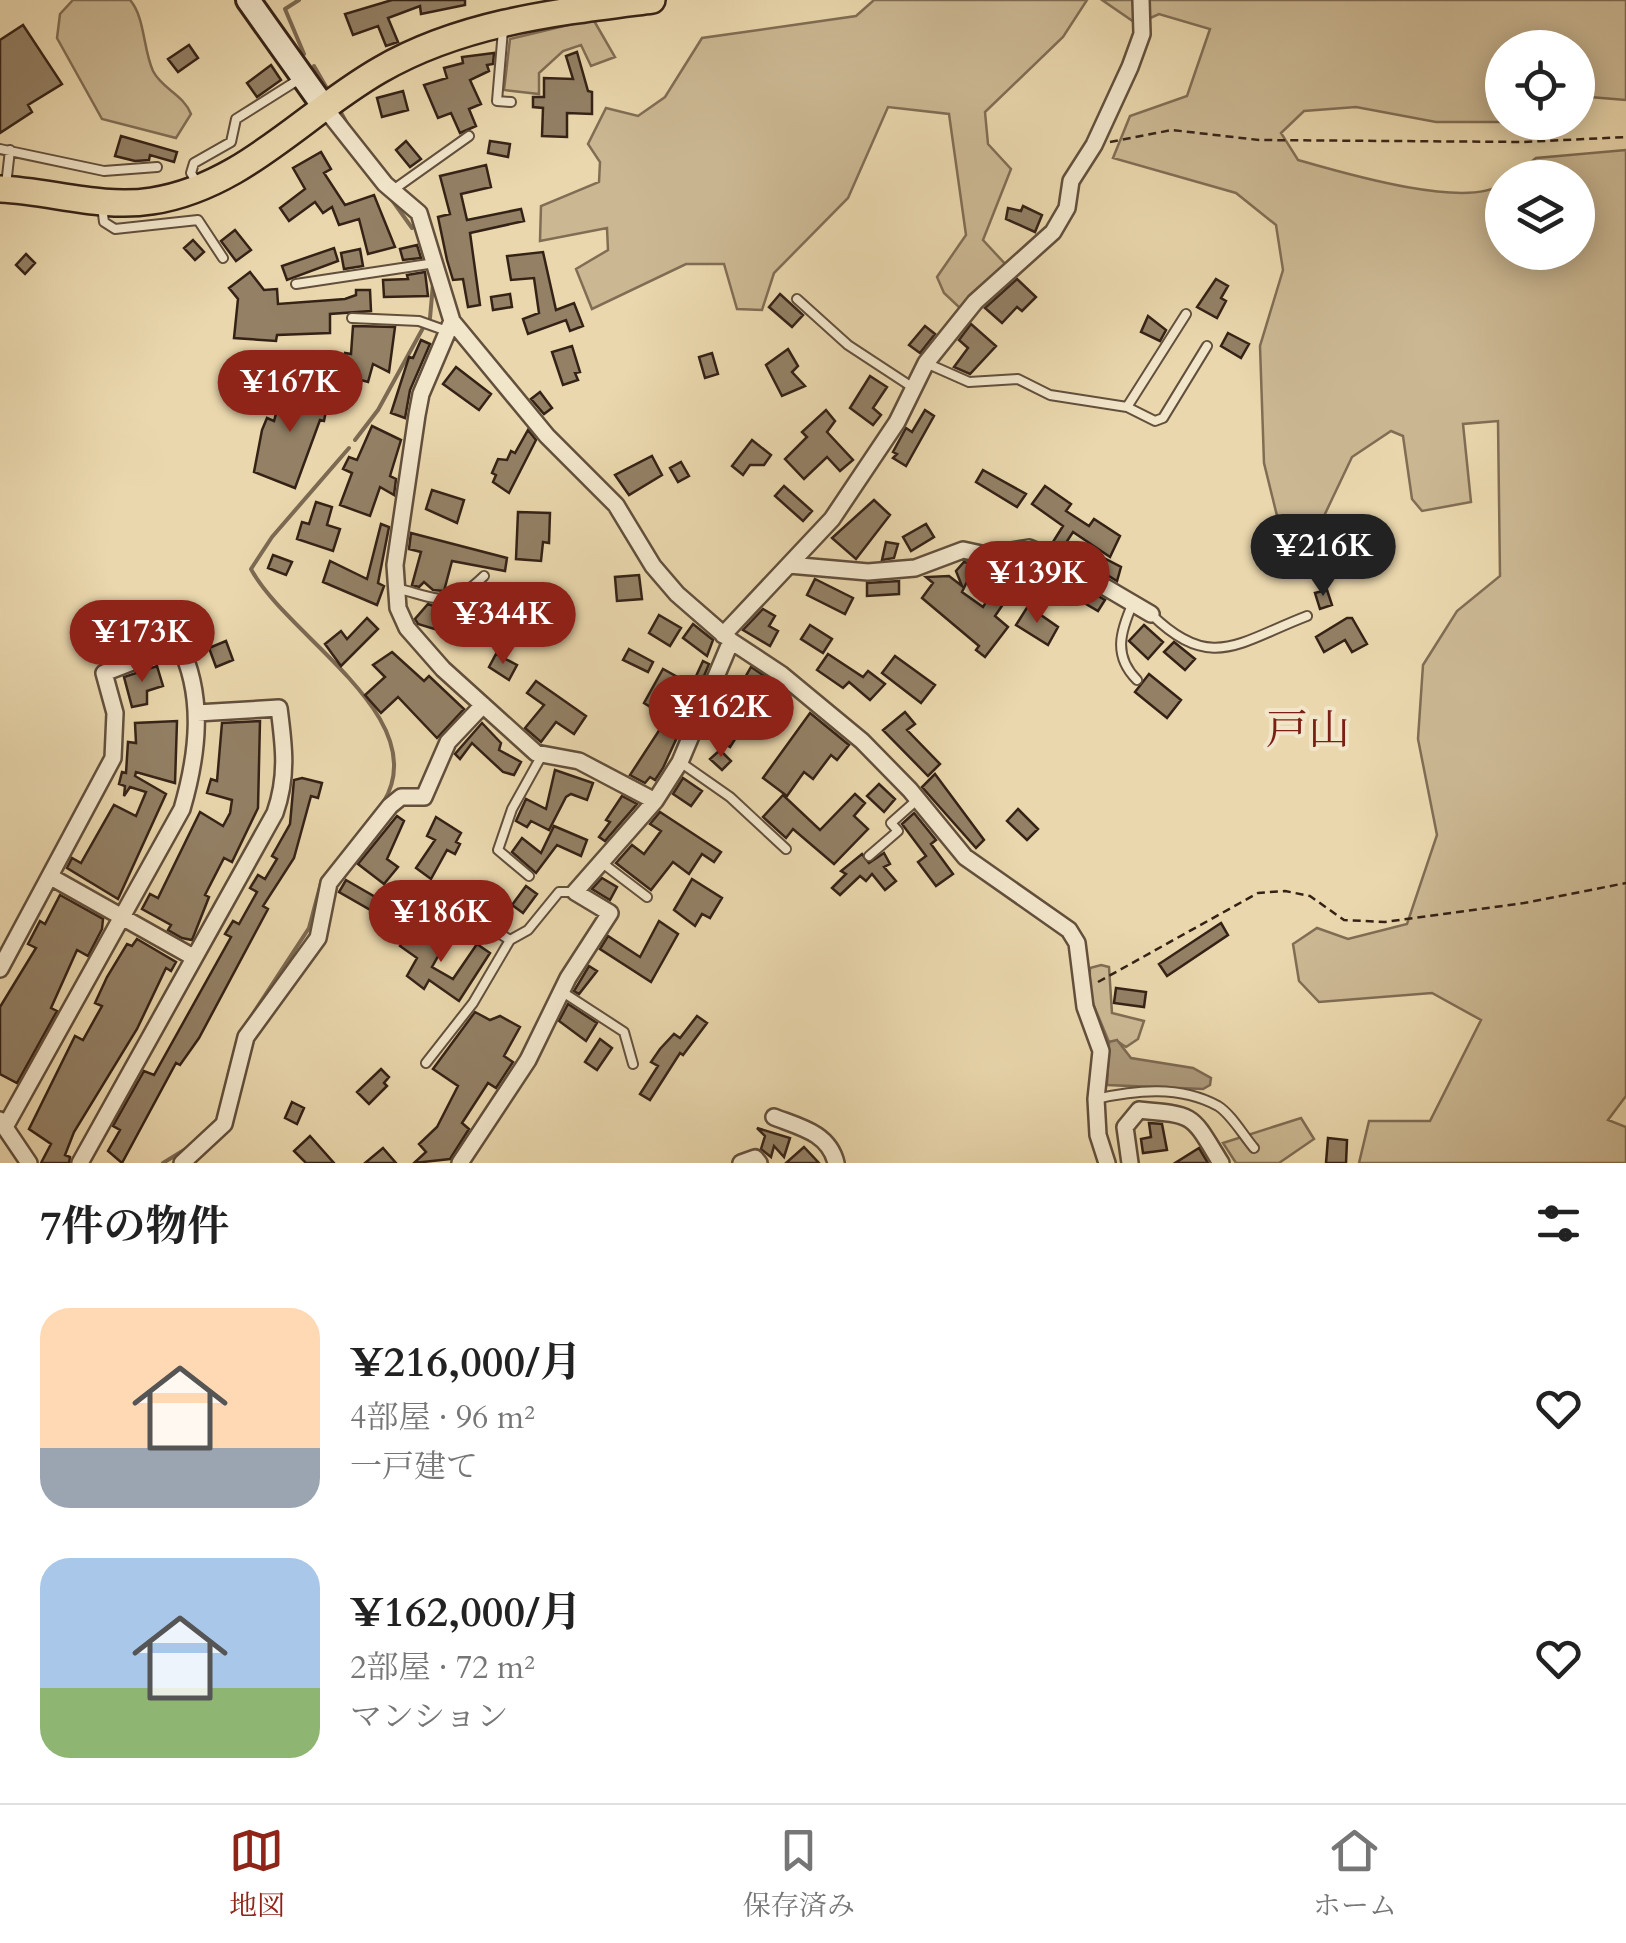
<!DOCTYPE html>
<html lang="ja">
<head>
<meta charset="utf-8">
<style>
  :root { --surface:#fff; --page:#f6f6f6; --text:#222; --muted:#767676; --line:#e0e0e0; --accent:#8f2418 }
  body { margin:0; font-family:Cardo,"Noto Serif JP",serif; background:var(--page); color:var(--text); height:100vh; display:flex; flex-direction:column; font-size:38px; white-space:nowrap }
  * { box-sizing:border-box; margin:0 }
  p { font-size:32px; color:var(--muted) }
  .icon { flex:none; width:55px; height:55px; fill:none; stroke:currentColor; stroke-width:2; stroke-linecap:round; stroke-linejoin:round }
  .map { position:relative; height:1163px; overflow:hidden }
  .panel { display:flex; flex-direction:column; background:var(--surface); flex:1 }
  .panel>* { flex:none }
  .buttons { position:absolute; left:1485px; top:30px; display:grid; gap:20px }
  .buttons a { display:grid; place-items:center; width:110px; height:110px; border-radius:50%; background:var(--surface); box-shadow:0 5px 25px #0003; font-size:50px }
  .price { position:absolute; translate:-50% -85px; padding:0 22px; border-radius:35px; background:var(--accent); color:#fff; font-size:32px; line-height:65px; filter:drop-shadow(0 2px 5px #0008) }
  .price::after { content:''; position:absolute; left:50%; top:60px; width:30px; height:22px; margin-left:-15px; background:inherit; clip-path:polygon(0 0,100% 0,50% 100%) }
  .price.current { background:#222; color:#fff }
  ul { padding:0; list-style:none }
  li { display:flex; align-items:center; gap:30px; height:250px; padding:0 40px }
  li span { display:grid; place-items:center; flex:none; width:280px; height:200px; border-radius:30px; color:#555 }
  li>.icon { margin-inline-start:auto }
  span .icon { width:120px; height:120px; fill:#fffc; stroke-width:1 }
  li b { font-size:42px }
  h2 { display:flex; justify-content:space-between; align-items:center; height:120px; padding:0 40px; font-size:42px }
  .menu { display:flex; justify-content:space-around; align-items:center; height:140px; border-top:2px solid var(--line); background:var(--surface); font-size:28px; color:var(--muted) }
  .menu a { display:grid; justify-items:center; gap:5px }
  .menu .current { color:var(--accent) }
  .map>svg:first-child { display:block }
  .green { fill:#cbb893; stroke:#806d54; stroke-width:2.5 }
  .water { fill:#ac997a; stroke:#7c6952; stroke-width:2.5 }
  .lines { fill:none; stroke-linecap:round; stroke-linejoin:round }
  .stream { stroke:#7c6952; stroke-width:4 }
  .building { fill:#938065; stroke:#352216; stroke-width:2.5 }
  .lane-casing { stroke:#624f3c; stroke-width:12 }
  .street-casing { stroke:#624f3c; stroke-width:20 }
  .secondary-casing { stroke:#352216; stroke-width:28 }
  .primary-casing { stroke:#352216; stroke-width:30 }
  .path { stroke:#352216; stroke-width:2.5; stroke-dasharray:8 5; stroke-linecap:butt }
  .lane { stroke:#f1e5ca; stroke-width:8 }
  .street { stroke:#f1e5ca; stroke-width:15 }
  .secondary { stroke:#f1e5ca; stroke-width:22 }
  .primary { stroke:#ead7ad; stroke-width:25 }
  .labels { text-anchor:middle; dominant-baseline:central; stroke-width:8; stroke-linejoin:round; paint-order:stroke }
  .quarter-label { font-size:42px; fill:#7a1f14; stroke:#f1e5ca }
</style>
</head>
<body>
<div class="map">
<svg width="1626" height="1163" viewBox="0 0 1626 1163">
  <rect width="100%" height="100%" fill="#ead7ad"/>
  <filter id="stains"><feTurbulence type="fractalNoise" baseFrequency=".002" numOctaves="4"/><feColorMatrix values="0 0 0 0 .2 0 0 0 0 .09 0 0 0 0 .02 0 0 0 .5 -.17"/></filter>
  <radialGradient id="worn" r=".72"><stop offset=".6" stop-color="#630" stop-opacity="0"/><stop offset="1" stop-color="#630" stop-opacity=".3"/></radialGradient>
  <path class="green" d="M73 0H130C145 17 143 49 153 71 162 89 183 94 191 114L176 138 102 119 57 38 60 14Z
    M874 0H1087L1063 37 985 112 988 144 1011 169 983 240 1007 266 960 308 944 293 937 277 966 235 949 114 888 107 848 198 774 273 762 310 737 309 724 264H686L592 309 576 269 608 250 607 228 540 241 541 206 599 182 600 162 588 144 606 108 638 116 665 97 702 38 856 16Z
    M1102 0H1626V100L1578 96V48H1502V122H1436L1356 107 1304 111 1281 133 1298 160C1340 172 1466 210 1502 184V252H1578V178L1512 177 1536 158 1626 150V1096L1608 1120 1626 1127V1163H1359L1369 1121H1430L1481 1020 1432 993 1319 1002 1299 981 1293 944 1317 928 1348 939 1407 924 1437 835 1418 739 1423 665 1457 611 1500 576 1498 421 1463 424 1471 502 1422 511 1412 499 1403 436 1391 431 1352 457 1324 516 1280 528 1264 463 1260 346 1283 270 1276 225 1236 193 1113 158 1130 116 1187 96 1210 29 1159 14 1137 24Z
    M593 19 615 57 591 66 581 45 563 51 539 73V94L504 90 510 39Z
    M1101 965 1109 967 1112 1013 1144 1021 1138 1039 1126 1047 1117 1041 1109 1042 1089 994 1090 968Z
    M1301 1118 1314 1139 1279 1163H1236L1223 1143Z"/>
  <path class="water" d="M1117 1040 1131 1058 1193 1068 1211 1078 1210 1085 1203 1089 1107 1085 1109 1042Z"/>
  <g class="lines">
    <path class="stream" d="M299 0 285 9 304 54
      M314 66 329 92
      M339 109 349 127
      M392 200 412 228
      M430 318 433 284
      M355 440 378 410 423 328
      M349 448 272 537 251 569C286 636 436 718 383 803
      M243 1029 309 928 322 879 359 834
      M228 1077 237 1043
      M163 1163 189 1147"/>
  </g>
  <path class="building" d="M392 0H465V5L421 14 420 6 388 18 398 42 386 46 378 26 353 35 345 14Z
    M23 25 62 84 28 105 32 112 0 133V40Z
    M189 45 198 58 178 72 168 59Z
    M577 52 588 91 592 92V114L567 113V137L542 136 543 108 533 107V97H544V78L573 79 566 56Z
    M494 53 493 64 487 65 489 71 470 80 481 104 469 109 476 126 460 133 451 113 438 118 424 85 447 78 444 68 463 63 462 57Z
    M271 65 281 80 257 97 247 83Z
    M403 91 408 110 382 117 377 98Z
    M121 136 177 152 174 162 150 155 149 160 135 161 115 156Z
    M406 141 421 159 410 167 396 150Z
    M490 141 510 144 508 157 488 153Z
    M321 152 331 169 324 173 345 205 374 195 395 247 368 254 359 219 339 225 332 207 323 213 315 202 289 221 280 208 305 189 293 168Z
    M486 165 491 187 461 194 467 220 521 209 524 221 470 233 480 305 468 307 463 279 453 280 447 260 438 217 450 214 440 176Z
    M1023 206 1042 215 1035 232 1006 219 1008 208 1021 211Z
    M235 230 251 250 236 261 221 241Z
    M193 240 204 252 195 260 184 248Z
    M417 245 421 258 403 260 400 249Z
    M334 248 338 261 287 280 282 266Z
    M360 249 363 266 344 269 341 253Z
    M543 252 556 310 574 303 583 326 570 331 566 320 528 334 523 319 539 313 534 278 511 280 507 256Z
    M26 254 35 263 25 274 16 265Z
    M250 272 264 290 277 289 278 304 345 299 356 295V290H370L371 311 330 314V333L277 335 276 341 234 338 238 299 229 288Z
    M425 272 428 296 384 297 383 280 408 279 407 275Z
    M1017 279 1036 297 1022 311 1017 307 1002 323 985 308Z
    M1216 279 1228 286 1221 298 1226 301 1217 318 1197 307Z
    M510 294 512 307 493 310 491 297Z
    M780 294 803 315 792 327 769 307Z
    M1148 316 1166 330 1160 341 1141 332Z
    M971 324 996 346 970 374 954 367 968 348 959 340Z
    M353 326 395 327 389 372 373 364 368 382 339 374 345 353 351 354Z
    M925 326 935 334 920 353 909 345Z
    M1228 333 1249 344 1241 358 1221 346Z
    M421 340 430 344 410 390 405 418 391 413 409 357 413 358Z
    M572 346 580 372 575 373 578 380 563 385 552 352Z
    M788 349 798 366 792 372 805 386 782 396 766 365Z
    M712 353 718 374 705 378 699 357Z
    M456 367 491 394 479 410 443 384Z
    M870 376 887 387 873 408 881 415 873 425 850 408Z
    M284 384 329 396 324 421 320 420 295 488 254 472 262 430 267 418 274 421Z
    M540 392 552 408 544 414 531 399Z
    M826 410 835 421 827 432 853 460 840 471 827 457 804 479 785 459 807 437 802 432Z
    M925 410 934 416 906 466 893 458 897 454 893 452 906 428 912 432Z
    M372 426 401 440 390 476 396 479 394 495 380 487 370 516 340 505 352 473 343 469 349 457 357 460Z
    M528 430 536 440 509 493 493 482 496 475 492 473 498 459 507 460 511 451 515 453Z
    M752 440 771 455 764 465H750L743 475 732 466Z
    M652 456 662 475 629 495 615 475Z
    M681 462 689 476 678 482 670 468Z
    M983 470 1026 494 1017 507 976 482Z
    M784 486 812 511 803 521 775 496Z
    M1045 486 1071 504 1066 511 1089 526 1094 519 1120 536 1110 557 1073 532 1062 549 1051 545 1063 526 1032 504Z
    M432 490 464 500 457 523 426 509Z
    M874 500 890 515 856 559 832 538Z
    M316 502 332 507 327 525 340 529 333 551 297 539 302 522 309 524Z
    M518 512 550 513 549 543 543 542 541 561 516 559Z
    M381 524 389 527 378 583 384 586 377 605 323 582 330 561 367 579Z
    M926 524 934 537 911 551 903 537Z
    M411 533 507 558 505 571 452 561 444 591 433 590 424 582 419 587 412 585 421 552 409 549Z
    M1327 539 1331 554 1305 561 1301 545Z
    M886 542 898 544 894 558 882 560Z
    M273 555 292 562 286 575 268 568Z
    M1102 557 1121 567 1117 581 1096 568Z
    M964 562 975 565 962 592 983 607 995 588 1008 597 995 616 1008 627 985 657 976 650 979 646 922 598 933 583 926 577 949 576 962 586 956 571Z
    M639 575 642 599 617 601 615 577Z
    M815 579 853 598 845 614 807 595Z
    M1070 580 1105 600 1098 611 1064 591Z
    M899 581V594L867 596V583Z
    M1031 583 1045 591 1039 601 1025 594Z
    M1327 590 1332 605 1320 609 1315 593Z
    M428 604 473 620 467 639 418 624 415 619Z
    M1028 606 1058 627 1048 645 1016 625Z
    M763 609 775 616 769 626 778 631 770 646 743 630Z
    M659 615 681 628 670 646 649 633Z
    M367 618 378 629 341 666 325 644 341 631 347 639Z
    M1347 618H1352L1367 644 1352 652 1345 640 1324 652 1316 637Z
    M693 624 713 640 707 656 683 638Z
    M810 625 832 639 823 653 801 639Z
    M1144 625 1163 642 1148 659 1129 641Z
    M226 641 233 660 216 667 209 648Z
    M1174 642 1195 659 1185 670 1164 652Z
    M629 649 653 662 648 672 623 660Z
    M392 652 424 681 429 676 464 709 437 738 398 697 381 713 365 695 385 677 373 665Z
    M496 654 517 665 509 680 489 667Z
    M828 654 863 677 868 671 885 684 870 700 849 682 843 688 817 670Z
    M895 656 935 685 921 703 882 673Z
    M703 661 709 664 690 709 683 706 677 718 684 722 663 768 655 780 650 777 645 783 630 775 664 723 656 718 660 713 644 703 663 669 692 685Z
    M157 666 163 686 147 691V704L132 707 124 677Z
    M751 667 772 681 756 715 761 719 755 728 746 722 730 747 711 735 731 700 738 704 750 684 743 681Z
    M1149 674 1181 700 1167 718 1135 692Z
    M536 681 586 716 574 734 556 722 541 742 525 728 544 705 527 693Z
    M905 712 915 724 907 730 940 764 928 776 883 730Z
    M810 713 849 745 837 760 831 755 813 779 804 772 787 796 763 778Z
    M177 721 175 783 136 772 135 776 166 794 118 899 67 868 72 858 81 863 114 805 136 816 146 792 130 787 124 796 125 786 119 784 122 772 126 773 128 742 136 743 135 723Z
    M260 721 258 808 232 862 224 858 205 895 209 897 192 940 182 938 168 930 171 925 142 909 150 894 158 898 200 812 223 826 230 813 232 800 207 793 211 779 217 781 222 723Z
    M482 723 501 743 499 750 521 762 514 775 503 772 472 743 460 759 455 754Z
    M720 750 731 761 722 770 710 759Z
    M555 770 593 783 587 800 571 794 566 797 549 830 531 821 527 827 516 821 526 799 546 809Z
    M935 774 984 840 976 848 922 787Z
    M302 778 322 783 318 798 311 796 294 858 263 906 268 909 199 1038 180 1065 176 1063 122 1163 108 1151 120 1130 113 1126 144 1071 154 1075 231 937 225 934 233 921 239 924 257 892 250 888 258 875 265 879 277 859 272 856 290 824 294 780Z
    M683 778 702 791 691 806 673 794Z
    M879 784 895 799 884 812 867 796Z
    M855 794 865 803 854 816 868 829 834 864 793 829 786 838 763 817 783 795 820 830Z
    M622 796 637 804 605 841 599 837 610 822 606 820Z
    M1018 809 1038 829 1027 840 1007 821Z
    M660 812 721 852 714 862 702 854 689 874 673 862 651 890 616 863 632 845 644 854 661 831 650 824Z
    M914 813 936 840 931 844 953 874 936 886 918 862 926 856 902 824Z
    M397 816 404 821 387 859 398 867 384 884 358 864Z
    M436 817 461 833 456 842 460 844 455 854 447 850 431 879 416 868 435 840 427 836Z
    M554 826 587 840 581 856 557 845 536 873 512 852 522 838 541 853Z
    M884 853 890 864 884 867 896 881 885 890 872 874 866 881 860 876 840 895 832 888 846 874 841 871 862 854 869 863Z
    M602 878 617 887 610 900 592 889Z
    M692 879 722 898 710 918 702 914 695 926 674 910Z
    M346 880 389 905 381 916 339 892Z
    M526 886 537 894 523 913 512 905Z
    M422 887 450 908 439 923 409 904Z
    M60 895 103 919 102 929 88 956 77 950 51 1008 57 1011 17 1083 0 1074V1007L36 948 28 944 40 921 45 924Z
    M659 921 678 934 651 982 600 949 608 936 640 957Z
    M1221 923 1228 935 1167 976 1159 964Z
    M411 929 433 944 436 940 446 942 432 967 453 979 477 944 490 953 459 1001 429 980 424 989 407 976 417 958 400 946Z
    M137 939 176 962 171 971 166 968 137 1029 74 1132 65 1155 70 1157 69 1163H41L51 1144 29 1129 75 1036 83 1040 102 1006 95 1003 107 977 127 944 132 946Z
    M589 966 597 971 579 994 574 991Z
    M1116 988 1146 992 1144 1007 1114 1003Z
    M568 1004 597 1023 586 1041 559 1021Z
    M475 1012 490 1020 500 1016 520 1027 504 1056 513 1062 496 1088 488 1083 462 1123 469 1129 450 1159 414 1163 426 1152 419 1144 437 1127 458 1086 433 1069Z
    M697 1016 707 1023 683 1055 680 1053 650 1100 640 1094 658 1066 651 1062 660 1049 674 1034 680 1038Z
    M600 1039 612 1048 597 1070 585 1062Z
    M381 1069 389 1077 384 1083 387 1086 369 1104 357 1092Z
    M292 1102 304 1108 297 1124 285 1118Z
    M1149 1123 1162 1124 1167 1150 1143 1153 1141 1139 1151 1137Z
    M757 1128 790 1138 784 1157 774 1146 771 1157 761 1149 765 1136Z
    M310 1136 334 1163H306L294 1151Z
    M1328 1138 1347 1140 1346 1163H1326Z
    M804 1147 819 1163H786Z
    M383 1148 396 1163H365Z
    M1199 1148 1208 1163H1175Z"/>
  <g class="lines">
    <defs>
      <path id="lane" d="M503 30 497 101 511 102
        M0 149 104 171 157 167
        M197 183 191 173 194 163 231 142 236 119 298 80
        M6 185 10 150
        M393 190 469 136
        M102 206 104 222 115 229 198 220 223 258
        M296 284 435 263
        M797 299 848 345 912 387
        M352 318 419 321 447 331
        M926 363 969 382 1018 379 1050 395 1127 407 1155 421 1163 418 1207 346
        M1127 407 1186 314
        M396 588C440 599 449 610 484 576
        M1133 603C1120 632 1113 656 1137 680
        M1151 614C1211 673 1239 642 1307 616
        M680 762 730 797 786 849
        M869 856 898 831 891 823 918 799
        M601 862 647 897
        M529 876 498 850 512 809 542 755
        M441 935 455 917 476 919 510 940 528 930 559 892H575
        M561 991 624 1032 633 1064
        M426 1063 473 1003 510 940
        M1096 1099C1135 1090 1180 1085 1218 1106 1231 1114 1243 1135 1254 1148"/>
      <path id="street" d="M324 107 385 184 419 213 452 321 547 436 616 505 653 566 677 594 731 641 781 674 862 741 910 790 965 857 1069 930 1077 943 1085 1007 1101 1051 1096 1099 1098 1135 1107 1163
        M452 321 421 394 417 415 395 565 398 608 407 628 443 669 536 753 579 761 655 801
        M789 565 868 572 915 568 963 550 986 555 1029 548 1059 560 1151 614
        M723 635 832 519 897 422 926 363 975 302 1053 232 1067 208 1071 181 1094 145 1130 67 1142 34 1141 0
        M51 877 193 957
        M0 969 113 758 115 713 104 673 179 644C205 696 198 754 182 809L5 1127
        M774 1117C800 1127 829 1133 836 1163
        M0 1120 29 1163
        M80 1163 275 813C288 776 284 746 279 708L197 713
        M182 1163 224 1124 246 1037 318 938 329 883 390 806 401 797H424L448 742 483 705
        M460 1163 528 1060 568 978 610 913 575 892 655 801 680 762 731 641
        M741 1163 755 1158 759 1163
        M1130 1163 1125 1127 1139 1110C1196 1115 1191 1114 1221 1163"/>
      <path id="secondary" d="M248 0 324 107"/>
      <path id="primary" d="M0 189C50 191 101 209 152 201 243 187 303 114 380 70 463 22 559 12 652 0"/>
    </defs>
    <use href="#lane" class="lane-casing"/>
    <use href="#street" class="street-casing"/>
    <use href="#secondary" class="secondary-casing"/>
    <use href="#primary" class="primary-casing"/>
    <path class="path" d="M1110 142 1172 130 1259 140 1523 142 1626 137
      M1098 982 1258 893 1285 891 1310 896 1344 920 1385 922 1524 903 1626 883"/>
    <use href="#lane" class="lane"/>
    <use href="#street" class="street"/>
    <use href="#secondary" class="secondary"/>
    <use href="#primary" class="primary"/>
  </g>
  <g class="labels">
    <g class="quarter-label">
      <text x="1308" y="730">戸山</text>
    </g>
  </g>
  <rect width="100%" height="100%" filter="url(#stains)"/>
  <rect width="100%" height="100%" fill="url(#worn)"/>
</svg>
<div class="buttons">
<a><svg class="icon" aria-label="locate" viewBox="0 0 24 24"><circle cx="12" cy="12" r="6"/><path d="M12 2v4M12 18v4M2 12h4M18 12h4"/></svg></a>
<a><svg class="icon" aria-label="layers" viewBox="0 0 24 24"><path d="M12 4l9 5-9 5-9-5zM3 14l9 5 9-5"/></svg></a>
</div>
<b class="price" style="left:290px;top:435px">¥167K</b>
<b class="price current" style="left:1323px;top:599px">¥216K</b>
<b class="price" style="left:1037px;top:626px">¥139K</b>
<b class="price" style="left:503px;top:667px">¥344K</b>
<b class="price" style="left:142px;top:685px">¥173K</b>
<b class="price" style="left:721px;top:760px">¥162K</b>
<b class="price" style="left:441px;top:965px">¥186K</b>
</div>
<section class="panel">
<h2>7件の物件<svg class="icon" aria-label="filters" viewBox="0 0 24 24"><path d="M4 7h16M4 17h16"/><circle cx="9" cy="7" r="2"/><circle cx="15" cy="17" r="2"/></svg></h2>
<ul>
<li><span style="background:linear-gradient(#ffd9b3 70%,#9aa5b1 0)"><svg class="icon" aria-label="home" viewBox="0 0 24 24"><path d="M3 11l9-7 9 7M6 9v11h12V9"/></svg></span><div><b>¥216,000/月</b><p>4部屋 · 96 m²</p><p>一戸建て</p></div><svg class="icon" aria-label="heart" viewBox="0 0 24 24"><path d="M12 20l-8-8c-3-5 5-10 8-4 3-6 11-1 8 4z"/></svg></li>
<li><span style="background:linear-gradient(#a9c7e8 65%,#8fb573 0)"><svg class="icon" aria-label="home" viewBox="0 0 24 24"><path d="M3 11l9-7 9 7M6 9v11h12V9"/></svg></span><div><b>¥162,000/月</b><p>2部屋 · 72 m²</p><p>マンション</p></div><svg class="icon" aria-label="heart" viewBox="0 0 24 24"><path d="M12 20l-8-8c-3-5 5-10 8-4 3-6 11-1 8 4z"/></svg></li>
</ul>
</section>
<nav class="menu">
<a class="current"><svg class="icon" aria-label="map" viewBox="0 0 24 24"><path d="M3 6l6-2 6 2 6-2v14l-6 2-6-2-6 2zM9 4v14M15 6v14"/></svg>地図</a>
<a><svg class="icon" aria-label="saved" viewBox="0 0 24 24"><path d="M7 4h10v16l-5-4-5 4z"/></svg>保存済み</a>
<a><svg class="icon" aria-label="home" viewBox="0 0 24 24"><path d="M3 11l9-7 9 7M6 9v11h12V9"/></svg>ホーム</a>
</nav>
</body>
</html>
